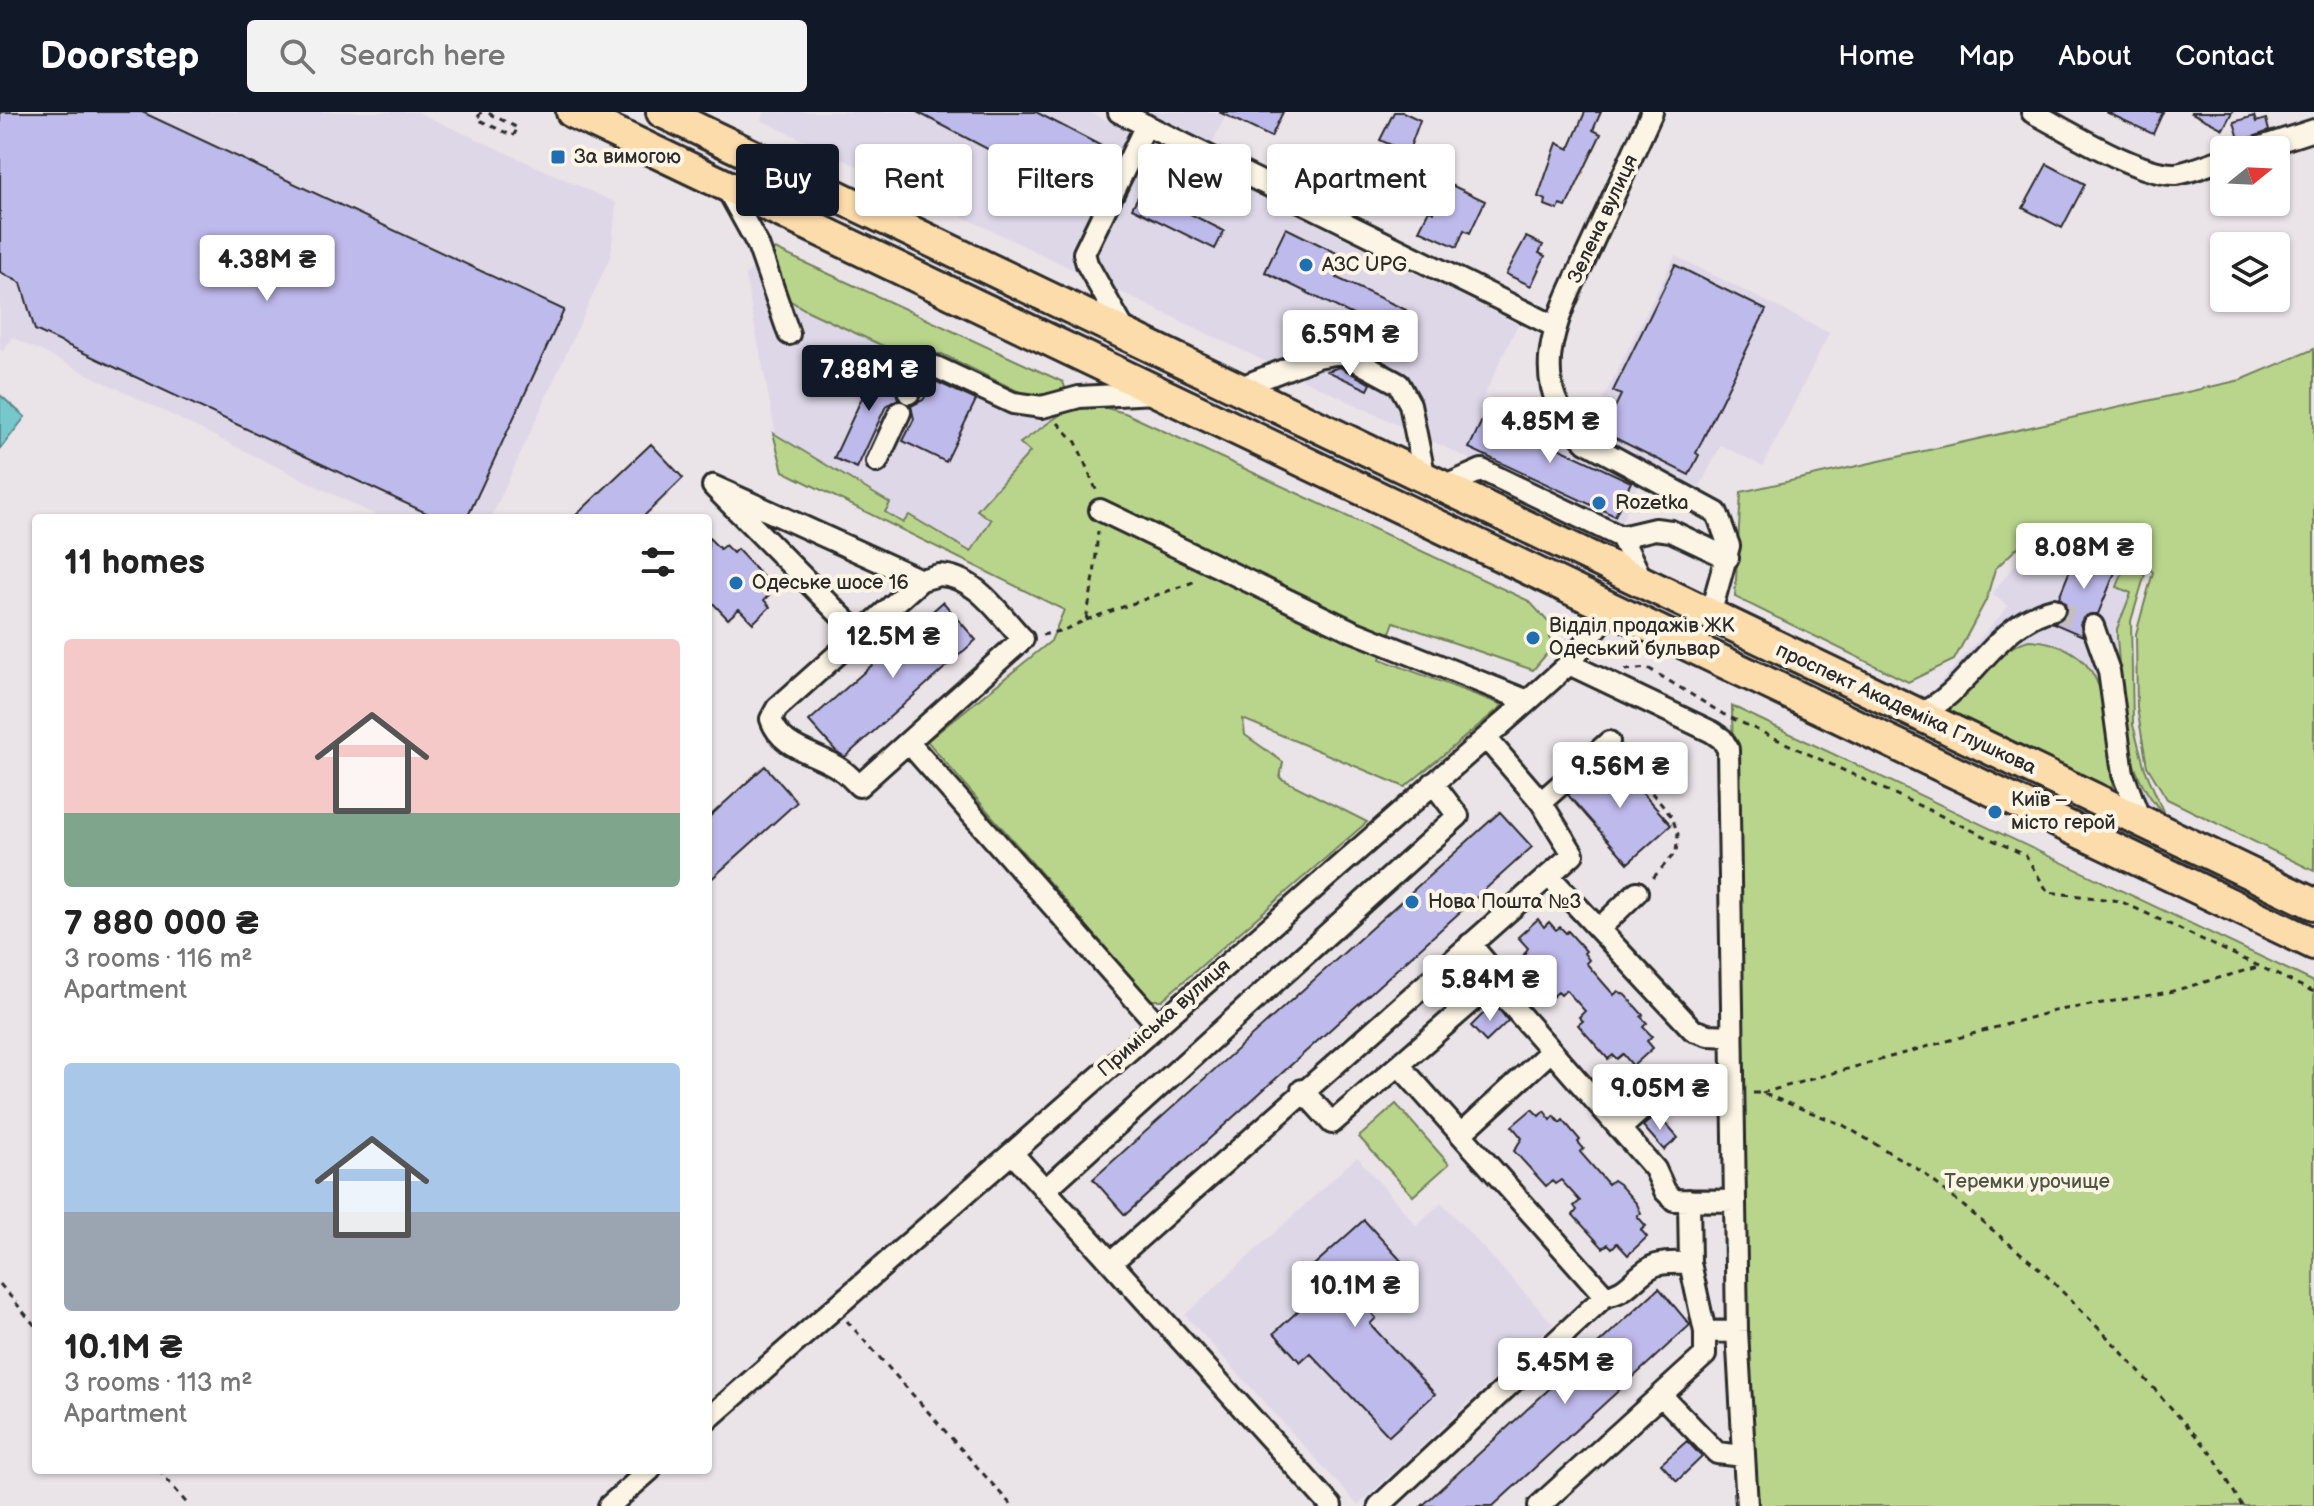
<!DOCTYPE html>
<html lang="en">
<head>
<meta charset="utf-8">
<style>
  :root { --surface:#fff; --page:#f2f2f2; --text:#222; --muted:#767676; --accent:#111827 }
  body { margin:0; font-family:"Balsamiq Sans",sans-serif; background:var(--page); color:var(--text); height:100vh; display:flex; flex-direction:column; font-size:30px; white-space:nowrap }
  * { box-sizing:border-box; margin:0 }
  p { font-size:26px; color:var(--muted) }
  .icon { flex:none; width:44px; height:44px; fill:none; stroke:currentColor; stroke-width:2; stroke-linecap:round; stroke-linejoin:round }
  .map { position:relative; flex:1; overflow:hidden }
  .details { position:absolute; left:32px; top:402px; width:680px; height:960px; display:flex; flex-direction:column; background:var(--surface); border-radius:8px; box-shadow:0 2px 6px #0004 }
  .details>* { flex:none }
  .banner { position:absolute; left:736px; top:32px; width:760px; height:72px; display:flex; gap:16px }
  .needle { width:52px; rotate:72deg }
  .controls { position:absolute; left:2210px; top:24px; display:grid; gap:16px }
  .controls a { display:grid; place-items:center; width:80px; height:80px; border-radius:8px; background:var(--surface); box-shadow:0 2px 6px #0004; font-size:40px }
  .price { position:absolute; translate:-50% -68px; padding:0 18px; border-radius:8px; background:#fff; color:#222; font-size:26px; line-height:52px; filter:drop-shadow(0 2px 4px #0008) }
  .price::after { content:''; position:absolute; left:50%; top:48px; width:24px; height:18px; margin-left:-12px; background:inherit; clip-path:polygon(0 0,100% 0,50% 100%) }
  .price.active { background:var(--accent); color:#fff }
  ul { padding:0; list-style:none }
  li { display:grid; align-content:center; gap:16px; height:424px; padding:0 32px }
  li span { display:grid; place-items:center; height:248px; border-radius:8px; color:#555 }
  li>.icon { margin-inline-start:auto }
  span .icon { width:144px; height:144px; fill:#fffc; stroke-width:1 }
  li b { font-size:34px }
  h2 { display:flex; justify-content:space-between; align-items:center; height:96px; padding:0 32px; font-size:34px }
  .pill { padding:0 28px; border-radius:8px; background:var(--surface); box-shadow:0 2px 6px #0004; font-size:28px; line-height:72px }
  .pill.active { background:var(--accent); color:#fff }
  header { display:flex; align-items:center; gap:48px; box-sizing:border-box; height:112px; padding:0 40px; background:var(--accent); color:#fff }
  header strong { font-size:38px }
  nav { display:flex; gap:44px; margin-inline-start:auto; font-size:28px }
  .search { width:560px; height:72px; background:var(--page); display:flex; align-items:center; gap:20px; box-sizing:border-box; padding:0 28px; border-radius:8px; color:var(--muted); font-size:30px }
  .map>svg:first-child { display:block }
  .built { fill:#ddd7e8 }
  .green { fill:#b9d58c; stroke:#72805c; stroke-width:2 }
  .water { fill:#77c8cc; stroke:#59898c; stroke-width:2 }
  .building { fill:#bfbaec; stroke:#2b2b2b; stroke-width:2 }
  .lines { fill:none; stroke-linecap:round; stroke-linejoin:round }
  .minor-tunnel { stroke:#c4bec1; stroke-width:20; stroke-dasharray:20 10; stroke-linecap:butt }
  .minor-casing { stroke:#2b2b2b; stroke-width:26 }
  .highway-casing { stroke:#2b2b2b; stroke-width:36 }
  .path { stroke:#2b2b2b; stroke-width:3; stroke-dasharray:6 6; stroke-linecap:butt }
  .minor { stroke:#fcf5e5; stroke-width:20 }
  .highway { stroke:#fddcac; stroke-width:30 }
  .poi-dot { fill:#1f6fb2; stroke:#fcf5e5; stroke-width:3 }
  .labels { text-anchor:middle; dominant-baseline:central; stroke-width:8; stroke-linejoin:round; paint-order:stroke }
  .poi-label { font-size:20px; fill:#2b2b2b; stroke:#fcf5e5; text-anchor:start }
  .street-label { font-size:20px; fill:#2b2b2b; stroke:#fcf5e5 }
  .park-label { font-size:20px; fill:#4e5643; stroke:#fcf5e5 }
</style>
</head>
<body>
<header>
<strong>Doorstep</strong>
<div class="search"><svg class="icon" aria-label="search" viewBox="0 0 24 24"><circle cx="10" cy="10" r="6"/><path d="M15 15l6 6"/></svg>Search here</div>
<nav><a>Home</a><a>Map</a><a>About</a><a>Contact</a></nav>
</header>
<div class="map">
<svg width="2314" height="1394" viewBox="0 0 2314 1394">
  <rect width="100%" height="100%" fill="#eae3e7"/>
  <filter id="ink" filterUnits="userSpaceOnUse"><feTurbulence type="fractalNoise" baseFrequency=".0125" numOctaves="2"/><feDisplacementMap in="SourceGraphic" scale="16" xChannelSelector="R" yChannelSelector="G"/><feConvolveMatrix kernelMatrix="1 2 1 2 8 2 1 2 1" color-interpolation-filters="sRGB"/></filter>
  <g filter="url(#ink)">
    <path class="built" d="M0 0H417L616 91 611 143 491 406H382L12 225 3 239 0 238Z
      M765 0H1089L1518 212 1481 290 1639 370 1618 418 761 8Z
      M1144 0H1227L1212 32Z
      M775 137 1063 270 1071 295 977 455 783 359 745 163Z
      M1675 144 1829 221 1763 354 1721 333 1699 376 1587 319Z
      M2041 419 2145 462 2131 509 2133 613 2145 657 2164 702 1923 590 2009 494 1992 482Z
      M1357 1045 1416 1113 1442 1091 1553 1212 1358 1393 1185 1203Z"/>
    <path class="green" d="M775 137 1063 270 1067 281 1039 286 1028 284 942 242 898 241 806 198 789 188 781 176 770 142Z
      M2314 237V759L2167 687 2147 654 2137 596 2136 522 2153 460 2138 447 2042 412 1995 457 1986 488 1954 548 1908 570 1735 485 1741 380 2241 268Z
      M1095 293 1125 301 1529 489 1550 512V538L1533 558 1394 510 1380 547 1503 593 1405 675 1243 607 1245 623 1283 650 1280 666 1367 710 1162 888H1151L927 629 1051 529 1064 498 783 359 773 321 890 391 885 400 903 411 909 403 971 440 991 408 977 398 1030 340 1020 331 1071 295Z
      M2125 454 2145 462 2131 509 2133 613 2145 657 2164 702C2118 654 2123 589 2117 526V517L2131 481 2117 475Z
      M2029 528C2116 532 2106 614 2113 679L1942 599C1977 582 1990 538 2029 528Z
      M1732 594 2314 870V1394H1755L1742 1270Z
      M1396 992 1449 1052 1413 1084 1359 1025Z"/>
    <path class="water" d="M0 283 25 305 0 337Z"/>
    <path class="building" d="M0 0H142L564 198 467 406H437L35 218 21 171 0 160Z
      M917 0H1036L1111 39 1085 88Z
      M1219 0H1283L1271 25Z
      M1394 0H1403L1420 8 1408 41 1380 28Z
      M1585 0H1601L1593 18 1601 22 1566 95 1560 93 1558 98 1545 93 1546 88 1538 85 1557 31 1569 37Z
      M2106 0H2163L2153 22Z
      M2190 0H2232L2223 17Z
      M2254 4 2256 10 2266 7 2269 19 2240 30 2234 10Z
      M1302 37 1332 51 1323 70 1293 56Z
      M2047 52 2085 72 2062 116 2023 96Z
      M1148 66 1173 78 1167 90 1224 119 1215 137 1132 96Z
      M1447 71 1485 89 1470 121 1464 118 1457 135 1419 118 1429 98 1434 100Z
      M1286 116 1347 146 1337 166 1406 198 1382 248 1342 228 1353 203 1265 160Z
      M1526 125 1543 133 1539 141 1545 144 1531 174 1506 162Z
      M1675 153 1766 198 1696 341 1699 343 1689 363 1603 320 1621 283 1613 279Z
      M880 247 902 257 894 274 898 287 886 294 857 356 834 346Z
      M1340 255 1371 272 1368 278 1327 259Z
      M935 269 976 288 946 350 903 329 914 307 911 294 923 288Z
      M1485 302 1631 370 1615 404 1469 336Z
      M651 332 683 366 642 406H573Z
      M708 425 720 437 725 433 733 441 737 437 766 468 760 474 769 483 764 488 770 495 753 511 739 497 728 507 708 486Z
      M2077 441 2116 458 2098 502H2089L2083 506 2080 512 2083 524 2053 511 2063 506 2067 500 2066 492 2059 485Z
      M943 490 976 528 845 645 836 639 809 609Z
      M1611 646 1671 713 1628 751 1568 683Z
      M765 654 797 690 708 770V706Z
      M1500 700 1532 735 1125 1103 1093 1067Z
      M1538 807 1544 815 1549 810 1556 818 1560 815 1566 821 1568 819 1586 839 1584 841 1589 848 1586 851 1606 874 1614 883 1618 879 1625 883 1643 903 1641 905 1647 911 1643 915 1652 924 1647 929 1653 936 1633 954 1623 942 1617 947 1613 943 1608 947 1578 913 1583 909 1579 905 1585 899 1566 878 1561 883 1558 880 1552 885 1520 849 1528 836 1518 825Z
      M1494 891 1508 909 1486 930 1471 914Z
      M1532 997 1539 1004 1544 999 1551 1008 1554 1004 1560 1011 1563 1008 1580 1028 1578 1030 1584 1037 1580 1040 1608 1072 1613 1068 1619 1072 1637 1092 1641 1101 1637 1104 1646 1114 1641 1118 1647 1125 1628 1143 1617 1131 1612 1136 1608 1132 1603 1136 1573 1103 1577 1098 1574 1094 1580 1089 1561 1068 1555 1072 1552 1069 1546 1074 1514 1039 1522 1026 1512 1014Z
      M1657 1002 1678 1026 1664 1038 1643 1014Z
      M1364 1108 1405 1153 1363 1192 1376 1206 1370 1212 1435 1282 1389 1324 1310 1241 1300 1250 1274 1221 1311 1187 1295 1170Z
      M1659 1176 1690 1213 1592 1303 1493 1394H1422Z
      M1687 1329 1702 1345 1677 1369 1661 1352Z"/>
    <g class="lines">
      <path class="minor-tunnel" d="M2054 497 2093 514"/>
      <defs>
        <path id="minor" d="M1119 0 1554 214
          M1652 0C1632 43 1613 86 1593 129 1562 197 1517 268 1586 330L1717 401 1729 434 1710 503
          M2032 0C2067 18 2139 64 2176 62 2191 60 2209 52 2224 47
          M2252 38 2314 18
          M725 73 758 133 789 222
          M1127 223 1087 152 1084 141 1146 13
          M1238 276 1317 245 1342 241 1399 272 1410 292 1425 367
          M909 281 918 261 936 255 1013 291 1042 295 1079 285 1155 281
          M877 350 900 300
          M1443 375 1482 358 1621 425 1644 472
          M1100 398 1350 518 1528 589
          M1621 425 1655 417 1671 419 1728 446
          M939 463C976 464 999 502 1023 527L859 674C853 668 847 661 840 657 816 640 781 638 771 607L777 596 921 468Z
          M2093 514 2109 559 2123 662 2140 708
          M859 522 713 374 921 468
          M1569 552 1712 620 1722 627 1728 637 1737 1219 1747 1394
          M1917 603C1971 581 1994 510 2054 497
          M908 630 1157 912
          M1541 690 1609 630
          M1549 764 1693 918 1708 923 1732 924
          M1599 817 1637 780
          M1470 832 1499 866 1507 888 1655 1057 1665 1079 1674 1088 1735 1089
          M1399 953 1605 1184
          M1302 978 1332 1011 1499 866
          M1621 1016 1661 980
          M1461 1022 1551 939
          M1012 1041 1331 1394
          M1046 1077 1458 704 1433 671
          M1113 1149 1573 742 1541 690 1486 626
          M1690 1151 1705 1220
          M1661 1283 1717 1341 1744 1344
          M708 1307 1528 589 1569 552 1611 498
          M609 1394 650 1358
          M1379 1394 1605 1184C1627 1181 1632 1167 1650 1156 1660 1149 1678 1151 1690 1151L1689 1088
          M1539 1394 1705 1243V1220L1737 1219"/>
        <path id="highway" d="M572 0 2314 832
          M662 0 2314 792"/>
      </defs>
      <use href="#minor" class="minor-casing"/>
      <use href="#highway" class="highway-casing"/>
      <path class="path" d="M481 0 477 7 513 24 518 16 486 0
        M1058 311 1076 330 1097 380
        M1086 508 1199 468
        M1042 523 1064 518 1086 508 1094 465 1098 419
        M1625 558 1648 556 1723 602 2025 743 2048 780 2120 789 2314 880
        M1621 644 1672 705 1678 722 1676 740 1652 767
        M1753 981H1762L1843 1013 1921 1059 2041 1158 2117 1235 2213 1343 2242 1394
        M1762 981 2054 899 2169 880 2258 855
        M0 1172 36 1215
        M847 1209 1012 1394
        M159 1358 189 1394"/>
      <use href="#minor" class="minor"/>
      <use href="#highway" class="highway"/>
    </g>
  </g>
  <g class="poi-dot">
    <rect x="550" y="37" width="16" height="16" rx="4"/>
    <circle cx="1306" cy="153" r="8"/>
    <circle cx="1599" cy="391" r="8"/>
    <circle cx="736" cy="471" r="8"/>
    <circle cx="1533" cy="526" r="8"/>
    <circle cx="1995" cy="700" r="8"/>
    <circle cx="1412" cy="790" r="8"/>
  </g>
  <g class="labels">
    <g class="poi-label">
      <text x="574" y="45">За вимогою</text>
      <text x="1322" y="153">АЗС UPG</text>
      <text x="1615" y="391">Rozetka</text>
      <text x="752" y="471">Одеське шосе 16</text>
      <text x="1549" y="514">Відділ продажів ЖК<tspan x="1549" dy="23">Одеський бульвар</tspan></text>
      <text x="2011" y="688">Київ –<tspan x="2011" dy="23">місто герой</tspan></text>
      <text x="1428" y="790">Нова Пошта №3</text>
    </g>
    <g class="street-label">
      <text transform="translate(1603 107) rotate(-65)">Зелена вулиця</text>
      <text transform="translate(1906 597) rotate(25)">проспект Академіка Глушкова</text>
      <text transform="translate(1164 906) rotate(-41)">Приміська вулиця</text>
    </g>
    <g class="park-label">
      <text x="2027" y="1070">Теремки урочище</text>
    </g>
  </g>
</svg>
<div class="controls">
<a><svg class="needle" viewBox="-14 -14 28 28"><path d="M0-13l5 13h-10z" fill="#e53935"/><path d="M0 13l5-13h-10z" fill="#767676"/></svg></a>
<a><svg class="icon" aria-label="layers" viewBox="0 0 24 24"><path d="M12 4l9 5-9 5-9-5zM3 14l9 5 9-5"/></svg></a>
</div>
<b class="price" style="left:267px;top:191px">4.38M ₴</b>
<b class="price" style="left:1350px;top:266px">6.59M ₴</b>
<b class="price active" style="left:869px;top:301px">7.88M ₴</b>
<b class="price" style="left:1550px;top:353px">4.85M ₴</b>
<b class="price" style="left:2084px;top:479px">8.08M ₴</b>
<b class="price" style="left:893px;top:568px">12.5M ₴</b>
<b class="price" style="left:1620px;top:698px">9.56M ₴</b>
<b class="price" style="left:1490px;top:911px">5.84M ₴</b>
<b class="price" style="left:1660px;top:1020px">9.05M ₴</b>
<b class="price" style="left:1355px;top:1217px">10.1M ₴</b>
<b class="price" style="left:1565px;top:1294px">5.45M ₴</b>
<div class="banner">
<a class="pill active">Buy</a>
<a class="pill">Rent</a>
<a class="pill">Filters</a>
<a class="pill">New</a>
<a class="pill">Apartment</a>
</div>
<section class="details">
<h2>11 homes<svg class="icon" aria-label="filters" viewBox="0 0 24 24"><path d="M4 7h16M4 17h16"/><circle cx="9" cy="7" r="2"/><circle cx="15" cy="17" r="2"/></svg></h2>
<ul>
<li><span style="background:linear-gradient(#f6c9c9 70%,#7fa58c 0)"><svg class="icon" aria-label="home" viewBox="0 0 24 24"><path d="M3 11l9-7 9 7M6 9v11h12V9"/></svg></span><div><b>7 880 000 ₴</b><p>3 rooms · 116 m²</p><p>Apartment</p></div></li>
<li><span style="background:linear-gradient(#a9c7e8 60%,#9aa5b1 0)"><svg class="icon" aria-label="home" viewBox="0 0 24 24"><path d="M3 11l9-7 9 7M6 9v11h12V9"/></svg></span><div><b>10.1M ₴</b><p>3 rooms · 113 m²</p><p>Apartment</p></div></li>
</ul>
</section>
</div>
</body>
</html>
